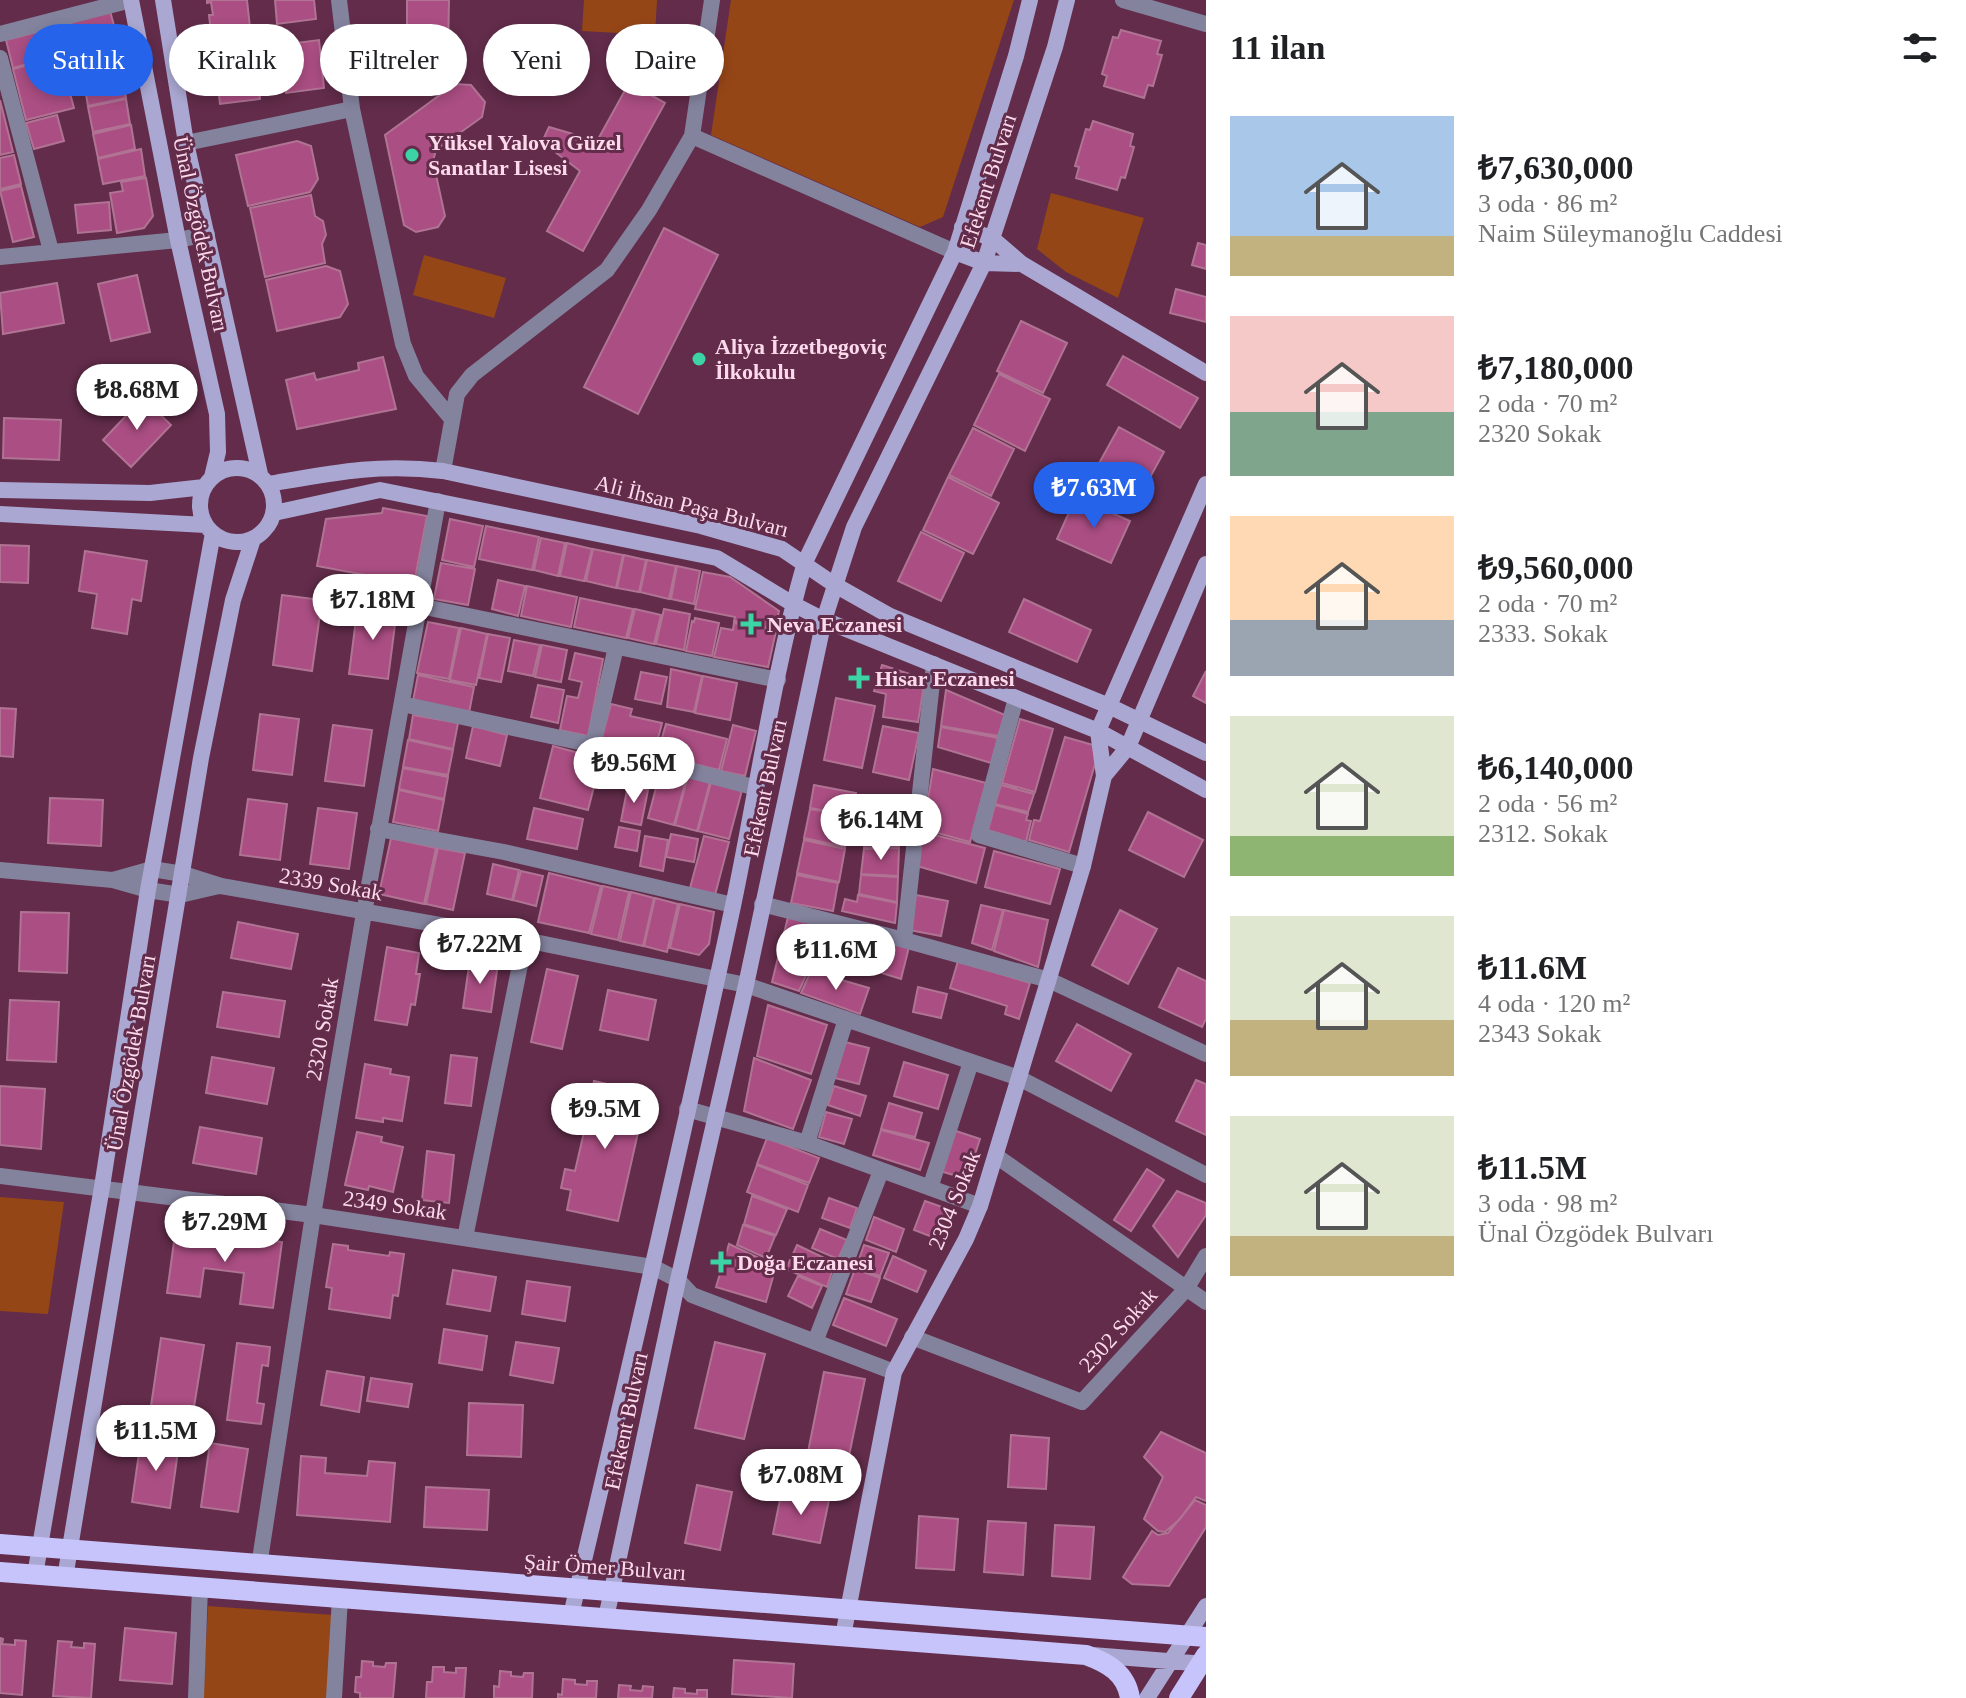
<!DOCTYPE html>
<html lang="tr">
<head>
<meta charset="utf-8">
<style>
  :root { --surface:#fff; --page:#f2f2f2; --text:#202124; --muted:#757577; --accent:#2563eb }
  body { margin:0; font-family:Georgia,serif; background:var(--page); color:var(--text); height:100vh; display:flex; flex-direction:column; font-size:30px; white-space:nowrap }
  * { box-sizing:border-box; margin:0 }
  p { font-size:26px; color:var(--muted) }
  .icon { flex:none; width:44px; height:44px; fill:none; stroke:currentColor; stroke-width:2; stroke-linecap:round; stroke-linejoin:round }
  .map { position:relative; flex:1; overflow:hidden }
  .side { display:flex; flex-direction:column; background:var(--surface); width:760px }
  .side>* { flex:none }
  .hud { position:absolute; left:24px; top:24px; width:760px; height:72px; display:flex; gap:16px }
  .price { position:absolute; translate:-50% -68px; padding:0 18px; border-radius:28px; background:#fff; color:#222; font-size:26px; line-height:52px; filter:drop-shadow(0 2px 4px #0008) }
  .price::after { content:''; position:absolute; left:50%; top:48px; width:24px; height:18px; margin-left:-12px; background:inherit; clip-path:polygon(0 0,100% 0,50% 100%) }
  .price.on { background:var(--accent); color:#fff }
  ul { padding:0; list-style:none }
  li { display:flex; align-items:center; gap:24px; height:200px; padding:0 24px }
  li span { display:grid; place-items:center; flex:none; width:224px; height:160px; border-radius:0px; color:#555 }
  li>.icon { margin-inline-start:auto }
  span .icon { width:96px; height:96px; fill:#fffc; stroke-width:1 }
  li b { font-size:34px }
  h2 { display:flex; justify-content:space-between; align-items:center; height:96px; padding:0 24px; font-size:34px }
  .chip { padding:0 28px; border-radius:36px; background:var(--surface); box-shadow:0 4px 12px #0003; font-size:28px; line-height:72px }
  .chip.on { background:var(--accent); color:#fff }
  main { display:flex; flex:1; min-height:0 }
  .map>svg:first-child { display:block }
  .green { fill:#954617 }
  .building { fill:#ab4e83; stroke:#b07394; stroke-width:2 }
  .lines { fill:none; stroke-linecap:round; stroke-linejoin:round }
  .street { stroke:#84839e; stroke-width:16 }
  .secondary { stroke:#aaa8d2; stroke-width:16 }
  .primary { stroke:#c6c4fa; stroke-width:20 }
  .poi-dot { fill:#3cd4a4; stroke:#622c4a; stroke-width:3 }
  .labels { text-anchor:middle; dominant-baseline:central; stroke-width:6; stroke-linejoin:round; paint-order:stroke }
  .poi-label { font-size:22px; font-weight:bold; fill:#fcdaeb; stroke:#622c4a; text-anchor:start }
  .street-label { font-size:22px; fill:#fcdaeb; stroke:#622c4a }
</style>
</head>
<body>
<main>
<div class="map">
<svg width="1206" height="1698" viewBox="0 0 1206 1698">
  <rect width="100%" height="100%" fill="#622c4a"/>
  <path class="green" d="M584 0H657L655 35 582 31Z
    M731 0H1014L943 217 920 227 711 135Z
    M1051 193 1144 218 1118 298 1066 272 1037 249Z
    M424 255 506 278 494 318 413 295Z
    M0 1197 64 1202 48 1314 0 1311Z
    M208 1606 334 1615 328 1698H203Z"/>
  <path class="building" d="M207 0H247L250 28 211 33 209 15H213L211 2 207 3Z
    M275 0H314L316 19 277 24Z
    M407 0H449L448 51 407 50Z
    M110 11 117 36 78 48 70 22Z
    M53 28 60 55 13 68 6 40Z
    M1121 30 1161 41 1157 54 1162 55 1153 86 1148 85 1144 98 1104 86 1107 76 1102 74 1113 37 1118 38Z
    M319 40 324 88 286 93 280 45Z
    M116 42 120 68 83 76 78 49Z
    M254 50 260 99 220 104 218 86H222L221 73H217L214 55Z
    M60 57 74 108 26 120 13 69Z
    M120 69 126 98 88 106 83 77Z
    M629 83 665 103 583 251 547 231 580 171 542 142 549 127 597 141Z
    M455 84 471 85 485 102 482 117 436 150 433 161 445 216 438 227 416 232 404 225 385 135Z
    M126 99 130 124 93 132 88 107Z
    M0 100 13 152 0 155Z
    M57 115 64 141 34 149 26 123Z
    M1093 121 1133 134 1130 146 1134 147 1125 178 1121 177 1117 190 1076 178 1079 167 1075 166 1086 129 1090 130Z
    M131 125 135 149 98 158 93 134Z
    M297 141 311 146 318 179 310 192 248 206 236 155Z
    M141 149 145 176 103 184 98 159Z
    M14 155 21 184 0 189V158Z
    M146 178 153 216 144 228 117 233 110 193 123 191 121 182Z
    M21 186 34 237 13 242 0 191Z
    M311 195 315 216 323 221 326 235 322 244 325 263 265 277 250 208Z
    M109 202 111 230 78 233 75 205Z
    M664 228 718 255 638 414 584 387Z
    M1198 243 1206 245V269L1192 265Z
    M326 266 340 271 348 304 340 317 277 331 266 280Z
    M137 275 150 332 111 341 98 284Z
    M57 283 64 323 3 334 0 293Z
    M1176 289 1206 297V322L1170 313Z
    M1021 321 1067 343 1043 393 997 371Z
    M1123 356 1198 398 1180 428 1107 385Z
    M383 357 396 409 297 429 286 380 314 373 316 380 359 370 358 363Z
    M999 374 1050 399 1025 451 974 425Z
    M143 398 171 425 131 467 103 440Z
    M4 418 61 420 59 460 3 458Z
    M1119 427 1164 452 1143 490 1098 465Z
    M973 428 1014 449 991 496 949 475Z
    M948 477 999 503 973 554 923 530Z
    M1076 497 1130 521 1111 563 1057 539Z
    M383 508 427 516 414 584 317 566 326 519 382 513Z
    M450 519 483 526 474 567 442 560Z
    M486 526 539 537 532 570 479 559Z
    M921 532 964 553 941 601 898 581Z
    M541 538 565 543 558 576 534 570Z
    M567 543 592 549 584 581 560 576Z
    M0 545 29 546 28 583 0 582Z
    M593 549 623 555 616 588 586 581Z
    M85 551 147 561 141 601 132 599 127 634 92 628 97 594 79 591Z
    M624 555 646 560 639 592 617 588Z
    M647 560 676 566 669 599 640 592Z
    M441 563 475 569 468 605 434 599Z
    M677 566 700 571 694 604 671 599Z
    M703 572 730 577 779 611 775 629 734 621 735 617 695 609Z
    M498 580 525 586 518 616 492 609Z
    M527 586 577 597 571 627 521 616Z
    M282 595 322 600 312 671 273 665Z
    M580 598 633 609 626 638 574 627Z
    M1024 599 1091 630 1077 662 1009 632Z
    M358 604 397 609 388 679 349 674Z
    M635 609 661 615 654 644 628 638Z
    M664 609 690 614 684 650 656 644Z
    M695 618 719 623 712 656 686 651 692 621 694 622Z
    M428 622 459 628 449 679 417 673Z
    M734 623 776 631 768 667 714 657 721 628 733 630Z
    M461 628 487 634 476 685 450 680Z
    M488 634 510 638 501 682 479 678Z
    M514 640 540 645 533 676 508 671Z
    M542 645 567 650 561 682 535 677Z
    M575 653 603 659 588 736 560 730 567 696 578 698 582 682 569 679Z
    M882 665 925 679 918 722 883 717 886 694 874 691Z
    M671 669 702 676 694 712 667 707Z
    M1206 671V703L1193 696Z
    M641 672 667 677 661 704 635 699Z
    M418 675 474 687 469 713 413 701Z
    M703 676 737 683 730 720 695 713Z
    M538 685 564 690 558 723 531 717Z
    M946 690 1005 715 998 736 941 726Z
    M836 698 875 706 862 768 824 760Z
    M611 704 632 709 630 716 662 723 654 754 601 741Z
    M0 708 16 709 13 757 0 756Z
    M260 714 299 719 292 775 253 770Z
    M413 715 458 723 453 749 409 739Z
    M1020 719 1053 729 1035 792 1002 783Z
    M666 724 727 739 719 770 657 755Z
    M333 725 372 730 364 786 325 781Z
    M733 725 756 731 745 776 721 771Z
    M473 726 507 735 500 766 466 758Z
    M883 726 919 733 909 780 873 772Z
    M941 727 998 738 991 763 938 747Z
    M1065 737 1100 747 1069 852 1029 840 1034 820 1040 821Z
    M408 740 453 750 448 775 403 767Z
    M553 746 601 759 588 810 540 798Z
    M403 768 448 777 444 799 399 789Z
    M661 769 687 776 674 825 648 818Z
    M933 769 986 783 970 842 923 829Z
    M688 776 710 782 697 831 675 825Z
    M711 782 742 790 729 839 698 831Z
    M628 785 648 790 641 825 621 821Z
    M814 785 856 793 852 815 810 808Z
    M1001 785 1034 794 1028 812 995 804Z
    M399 790 444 800 438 831 393 822Z
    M50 798 103 800 101 846 48 843Z
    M248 799 287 804 280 860 240 855Z
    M995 805 1028 814 1026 820 1031 821 1026 842 988 830Z
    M318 808 357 813 349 869 310 864Z
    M534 808 583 819 577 849 527 839Z
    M810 809 851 816 845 847 804 838Z
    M1148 812 1203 840 1184 877 1129 850Z
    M901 824 899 847 864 848 865 828Z
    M619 827 640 831 637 851 615 847Z
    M923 832 985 848 976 883 917 866Z
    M671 834 698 839 694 862 666 857Z
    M645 836 668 840 663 871 640 866Z
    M704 836 729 842 715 895 690 888Z
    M391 838 436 848 424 904 379 894Z
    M804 840 845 849 839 882 797 873Z
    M438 848 465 853 453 910 426 904Z
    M899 848 898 876 861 874 864 849Z
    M994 851 1060 869 1050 904 985 887Z
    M493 864 519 870 512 900 487 894Z
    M521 871 543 876 536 906 513 900Z
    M549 873 601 886 589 933 538 922Z
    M797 875 838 883 833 911 791 903Z
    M861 875 898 877 897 902 859 894Z
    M603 886 629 892 618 940 591 934Z
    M631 892 654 898 643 946 620 941Z
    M858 895 897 903 895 923 842 911 845 899 857 902Z
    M916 895 948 901 941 936 909 930Z
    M655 898 678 904 667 952 644 946Z
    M680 904 714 912 709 944 699 955 670 948Z
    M981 905 1003 910 992 950 972 943Z
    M1004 910 1048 920 1038 967 994 951Z
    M1120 910 1157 929 1128 984 1092 965Z
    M21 912 69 913 67 973 19 971Z
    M788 917 828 927 814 960 807 959 804 968 809 969 799 991 772 982Z
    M238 922 298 934 291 969 231 958Z
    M831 927 909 947 901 979 869 969 867 975 817 960Z
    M387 947 419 953 416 974H420L415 1005 411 1004 407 1025 375 1020Z
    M470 959 498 964 491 1012 463 1008Z
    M958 961 1030 983 1019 1019 1005 1014 1007 1006 950 988Z
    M1178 968 1206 981V1019L1202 1027 1159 1007Z
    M547 969 578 976 562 1049 531 1042Z
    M811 971 869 988 860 1014 801 993Z
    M918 987 947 994 941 1018 913 1012Z
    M608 990 656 1000 648 1040 600 1030Z
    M223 992 285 1001 279 1037 217 1027Z
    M10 1000 59 1002 56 1062 7 1060Z
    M768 1005 827 1025 811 1074 757 1056Z
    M1077 1024 1131 1054 1111 1091 1056 1061Z
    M845 1042 869 1048 859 1084 835 1078Z
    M451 1055 477 1058 471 1106 445 1103Z
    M212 1057 274 1068 267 1104 206 1093Z
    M754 1058 811 1080 793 1129 744 1111Z
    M904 1062 948 1075 938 1109 894 1096Z
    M365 1064 391 1069 390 1074 409 1077 402 1121 383 1118V1122L356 1118Z
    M1196 1080 1206 1084V1135L1176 1121Z
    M594 1081 647 1093 618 1221 567 1210 571 1190 561 1188 565 1169 575 1171 587 1119 578 1117 582 1097 591 1099Z
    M0 1086 45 1089 41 1149 0 1145Z
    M834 1086 866 1096 860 1116 828 1105Z
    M889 1103 922 1113 915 1137 881 1129Z
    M826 1112 852 1119 844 1144 819 1137Z
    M200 1127 262 1138 256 1174 193 1163Z
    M881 1130 929 1143 920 1170 873 1155Z
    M953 1130 980 1139 967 1179 940 1171Z
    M357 1132 382 1137 381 1142 403 1147 393 1192 369 1186 368 1190 345 1185Z
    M767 1138 819 1158 809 1183 757 1164Z
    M427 1151 454 1155 449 1203 422 1200Z
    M757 1165 808 1185 798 1212 747 1192Z
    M1147 1169 1164 1180 1131 1231 1114 1220Z
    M1177 1191 1206 1203V1215L1178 1257 1153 1226Z
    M752 1196 787 1209 776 1235 744 1224Z
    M829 1198 857 1208 850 1228 822 1218Z
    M925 1201 951 1210 940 1240 914 1230Z
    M874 1217 904 1229 896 1252 866 1240Z
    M743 1225 775 1236 766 1258 737 1245Z
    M176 1227 282 1242 273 1308 240 1304 244 1273 204 1268 200 1297 167 1293Z
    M820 1229 847 1240 838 1259 812 1248Z
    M333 1244 348 1246V1250L389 1256 390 1252 404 1254 398 1296 393 1295 390 1318 329 1309 332 1288 326 1287Z
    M729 1244 776 1266 766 1302 716 1287Z
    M797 1245 835 1263 827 1287 786 1269Z
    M864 1245 889 1253 880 1276 856 1268Z
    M893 1256 926 1271 917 1292 884 1278Z
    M855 1269 880 1278 871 1302 846 1294Z
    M453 1270 496 1277 490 1311 447 1304Z
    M798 1276 822 1286 812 1308 788 1296Z
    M527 1281 570 1287 565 1321 522 1314Z
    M844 1298 897 1319 886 1346 833 1325Z
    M444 1329 487 1336 482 1370 439 1363Z
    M161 1338 204 1345 193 1413 151 1406Z
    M516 1342 559 1348 553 1383 510 1375Z
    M715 1342 765 1354 744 1439 695 1428Z
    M237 1343 270 1347 268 1366 262 1365 257 1403 264 1404 261 1424 227 1420Z
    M327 1371 364 1377 359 1412 321 1405Z
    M824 1372 865 1379 845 1475 805 1467Z
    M371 1378 412 1384 408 1407 367 1401Z
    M469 1403 523 1405 521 1457 467 1455Z
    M1161 1432 1206 1453V1501L1196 1497 1180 1519 1165 1532 1158 1531 1144 1519 1163 1477 1144 1457Z
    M1011 1435 1049 1438 1046 1489 1008 1487Z
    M141 1439 179 1444 170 1508 132 1502Z
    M210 1443 248 1449 238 1512 201 1507Z
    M301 1456 326 1458 325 1473 367 1476 369 1461 395 1463 390 1522 297 1515Z
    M697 1485 732 1492 720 1550 685 1543Z
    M426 1487 489 1490 487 1530 424 1527Z
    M782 1490 829 1500 820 1543 773 1534Z
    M1195 1500 1206 1505V1527L1169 1586 1132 1584 1123 1577 1152 1531 1158 1535 1168 1533Z
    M919 1516 958 1519 954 1570 916 1568Z
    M988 1521 1026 1523 1023 1575 984 1572Z
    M1055 1525 1094 1527 1090 1579 1052 1576Z
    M125 1628 176 1633 172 1684 120 1680Z
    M0 1638 3 1639 2 1644 15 1645V1640L26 1641 22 1695 0 1693Z
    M58 1641 72 1642 71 1647 84 1648V1643L95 1644 91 1698 53 1696Z
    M734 1660 794 1664 792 1698 732 1694Z
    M362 1661 373 1662V1666L385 1667 386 1663H396L393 1698H360V1693L355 1692 356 1677H361Z
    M433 1667H444V1672L456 1673V1668H466L464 1698H426L427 1682H432Z
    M500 1671 511 1672V1676L523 1677 524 1673H533L532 1698H494V1686L499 1687Z
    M563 1679 575 1680V1684L587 1685V1681H597L596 1698H558V1694L562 1695Z
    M619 1685 631 1686 630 1690 642 1691 643 1686 653 1687 652 1698H618Z
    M674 1688 685 1689V1693L697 1694V1690H707V1698H673Z"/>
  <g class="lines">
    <path class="street" d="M339 0 352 109 403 344 416 376 451 418
      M1123 0 1206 24
      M0 34 131 0
      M0 58 51 251
      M692 136 955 252
      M186 143 352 109
      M0 257 178 240 207 234
      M443 471 457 394 472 375 607 270 649 210 692 136 712 0
      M420 606 778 680
      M1016 698 979 835 1083 866
      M402 704 593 745 757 788
      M593 745 616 647
      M378 829 504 852 733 905
      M0 870 113 880 148 890 180 895 219 886
      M113 880 152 869 183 874 221 886 525 940 746 985 1019 1078 1206 1175
      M762 904 904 940 1049 980 1206 1054
      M904 940 934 664
      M687 1109 807 1143 980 1206
      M807 1143 846 1019
      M996 1156 1206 1302
      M0 1176 313 1215 653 1267 678 1280 692 1295 894 1372
      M930 1188 971 1062
      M465 1238 525 940
      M912 1337 1082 1402 1186 1289 1206 1256
      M815 1342 881 1171
      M259 1566 313 1215 364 913 438 501
      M196 1698 200 1587
      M334 1698 340 1598"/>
    <path class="secondary" d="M131 0 178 240 217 414 218 452 212 477
      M163 0 186 143 260 474
      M962 227 993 239 1022 264 1206 373
      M955 252 984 263 1022 264
      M200 505a37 37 0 1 1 74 0a37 37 0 1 1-74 0Z
      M269 484C332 473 378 463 443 471L701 526 782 549 835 585 890 616 1109 706 1206 753
      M0 490 150 493 204 487
      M274 513 380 490 717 558 793 604 824 620 1098 731 1206 790
      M0 514 206 525
      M1104 776 1128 747 1206 564
      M35 1575 102 1187 148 890 213 533
      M65 1578 201 758 233 600 253 539
      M571 1615C627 1379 682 1143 733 906 757 792 773 674 805 562L955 252 1016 56 1030 0
      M606 1618 678 1280 746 985 824 620 854 527 984 263 1055 47 1067 0
      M843 1636 894 1372 966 1239 980 1206 1083 866 1104 776 1098 731 1206 484
      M1092 1655 1206 1664
      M1147 1698 1206 1606"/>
    <path class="primary" d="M0 1544 1206 1637
      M0 1572 1086 1655C1108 1663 1126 1673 1130 1698
      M1179 1698 1206 1655"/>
  </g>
  <g class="poi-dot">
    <circle cx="412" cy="155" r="8"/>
    <circle cx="699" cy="359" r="8"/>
    <path d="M747 612h8v8h8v8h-8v8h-8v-8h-8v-8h8z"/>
    <path d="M855 666h8v8h8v8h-8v8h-8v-8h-8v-8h8z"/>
    <path d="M717 1250h8v8h8v8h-8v8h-8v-8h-8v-8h8z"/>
  </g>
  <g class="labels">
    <g class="poi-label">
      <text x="428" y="142">Yüksel Yalova Güzel<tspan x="428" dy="25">Sanatlar Lisesi</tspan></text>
      <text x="715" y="346">Aliya İzzetbegoviç<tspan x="715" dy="25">İlkokulu</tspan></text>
      <text x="767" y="624">Neva Eczanesi</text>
      <text x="875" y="678">Hisar Eczanesi</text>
      <text x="737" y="1262">Doğa Eczanesi</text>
    </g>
    <g class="street-label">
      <text transform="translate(988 181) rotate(-72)">Efekent Bulvarı</text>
      <text transform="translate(201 234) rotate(78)">Ünal Özgödek Bulvarı</text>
      <text transform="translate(692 506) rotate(14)">Ali İhsan Paşa Bulvarı</text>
      <text transform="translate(765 788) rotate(-78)">Efekent Bulvarı</text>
      <text transform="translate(331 884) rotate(10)">2339 Sokak</text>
      <text transform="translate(322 1029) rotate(-80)">2320 Sokak</text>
      <text transform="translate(131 1053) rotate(-80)">Ünal Özgödek Bulvarı</text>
      <text transform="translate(954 1200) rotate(-68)">2304 Sokak</text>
      <text transform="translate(395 1205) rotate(8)">2349 Sokak</text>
      <text transform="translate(1118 1330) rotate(-48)">2302 Sokak</text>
      <text transform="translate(626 1421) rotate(-78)">Efekent Bulvarı</text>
      <text transform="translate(605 1567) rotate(4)">Şair Ömer Bulvarı</text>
    </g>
  </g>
</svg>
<b class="price" style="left:137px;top:432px">₺8.68M</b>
<b class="price on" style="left:1094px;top:530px">₺7.63M</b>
<b class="price" style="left:373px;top:642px">₺7.18M</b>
<b class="price" style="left:634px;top:805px">₺9.56M</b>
<b class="price" style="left:881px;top:862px">₺6.14M</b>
<b class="price" style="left:480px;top:986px">₺7.22M</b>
<b class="price" style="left:836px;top:992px">₺11.6M</b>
<b class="price" style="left:605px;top:1151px">₺9.5M</b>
<b class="price" style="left:225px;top:1264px">₺7.29M</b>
<b class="price" style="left:156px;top:1473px">₺11.5M</b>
<b class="price" style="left:801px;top:1517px">₺7.08M</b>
<div class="hud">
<a class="chip on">Satılık</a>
<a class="chip">Kiralık</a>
<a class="chip">Filtreler</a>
<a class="chip">Yeni</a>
<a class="chip">Daire</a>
</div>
</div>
<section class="side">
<h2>11 ilan<svg class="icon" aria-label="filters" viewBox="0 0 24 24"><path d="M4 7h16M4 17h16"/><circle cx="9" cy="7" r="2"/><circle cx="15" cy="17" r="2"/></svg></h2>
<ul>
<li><span style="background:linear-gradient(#a9c7e8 75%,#c2b280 0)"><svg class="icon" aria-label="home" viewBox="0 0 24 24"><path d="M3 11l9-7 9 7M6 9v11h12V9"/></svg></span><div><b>₺7,630,000</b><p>3 oda · 86 m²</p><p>Naim Süleymanoğlu Caddesi</p></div></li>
<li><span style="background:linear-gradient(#f6c9c9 60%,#7fa58c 0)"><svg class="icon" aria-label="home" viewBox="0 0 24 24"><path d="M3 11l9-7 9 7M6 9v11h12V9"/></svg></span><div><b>₺7,180,000</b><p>2 oda · 70 m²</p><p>2320 Sokak</p></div></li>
<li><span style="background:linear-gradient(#ffd9b3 65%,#9aa5b1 0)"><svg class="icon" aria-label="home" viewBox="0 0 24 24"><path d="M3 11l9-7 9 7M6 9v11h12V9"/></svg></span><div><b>₺9,560,000</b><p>2 oda · 70 m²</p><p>2333. Sokak</p></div></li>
<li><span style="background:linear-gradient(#dfe7d0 75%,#8fb573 0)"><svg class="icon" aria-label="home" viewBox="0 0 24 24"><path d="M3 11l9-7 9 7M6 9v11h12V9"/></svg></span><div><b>₺6,140,000</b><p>2 oda · 56 m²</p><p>2312. Sokak</p></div></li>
<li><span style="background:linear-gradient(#dfe7d0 65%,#c2b280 0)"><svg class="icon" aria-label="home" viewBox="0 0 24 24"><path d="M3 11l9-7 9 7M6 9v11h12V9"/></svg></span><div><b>₺11.6M</b><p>4 oda · 120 m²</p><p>2343 Sokak</p></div></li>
<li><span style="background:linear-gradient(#dfe7d0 75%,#c2b280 0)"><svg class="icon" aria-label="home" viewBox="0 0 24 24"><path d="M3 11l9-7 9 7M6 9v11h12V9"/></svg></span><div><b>₺11.5M</b><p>3 oda · 98 m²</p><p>Ünal Özgödek Bulvarı</p></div></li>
</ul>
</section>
</main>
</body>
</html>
